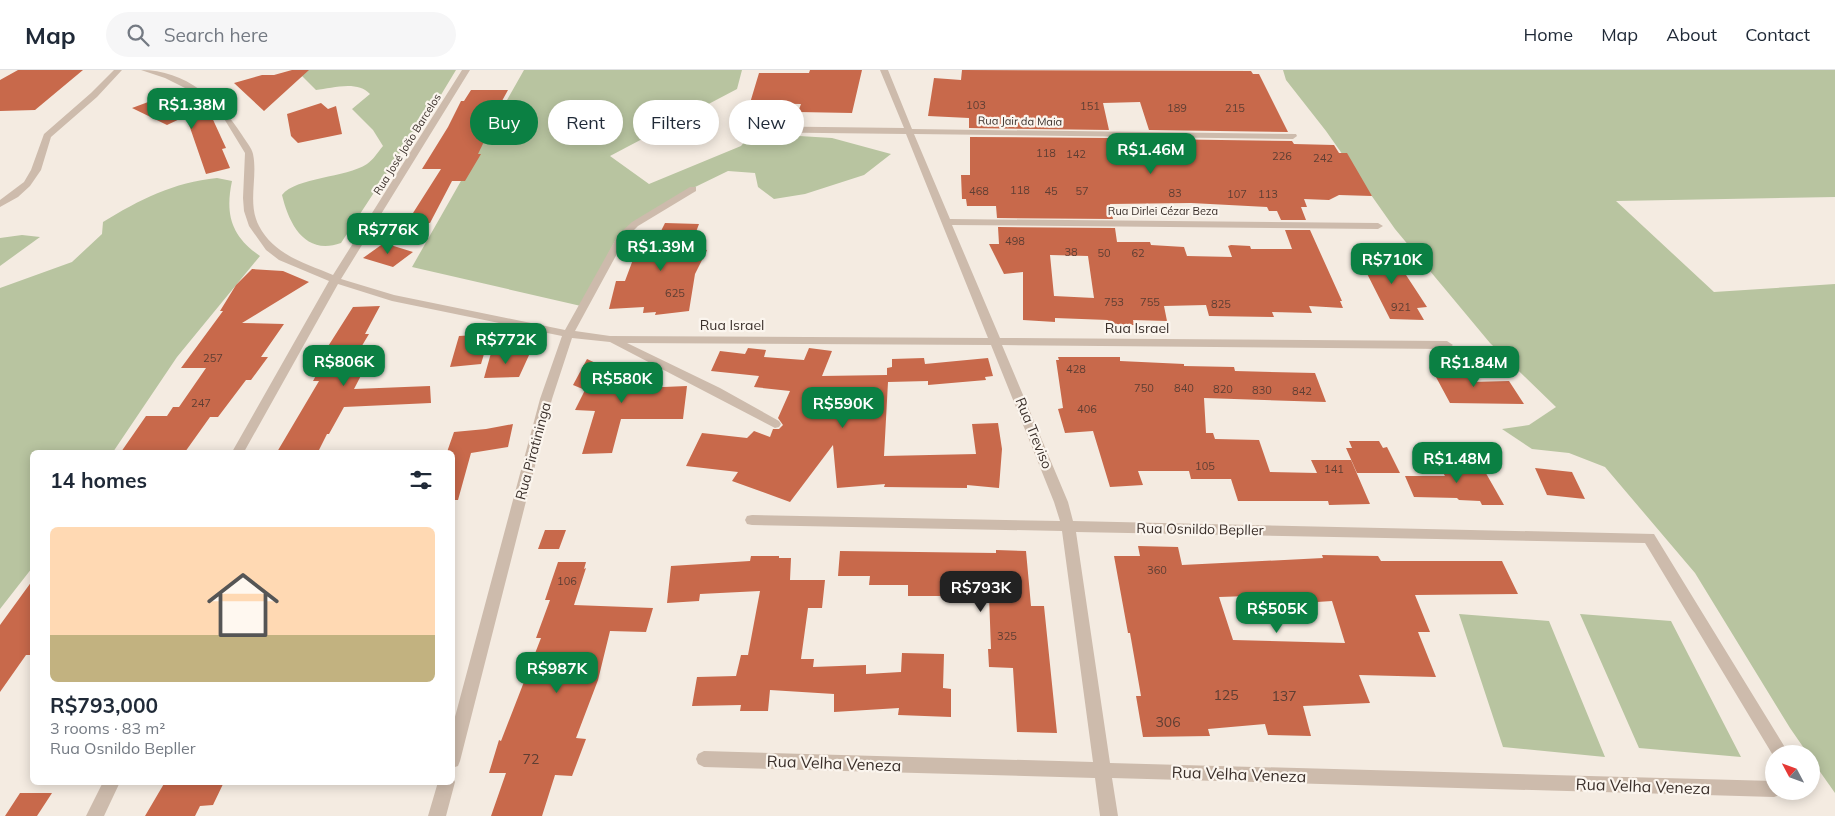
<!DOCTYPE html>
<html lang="en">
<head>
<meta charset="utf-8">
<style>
  :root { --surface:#fff; --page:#f6f6f7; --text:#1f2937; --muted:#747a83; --line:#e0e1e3; --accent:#0b8043 }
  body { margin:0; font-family:Mulish,sans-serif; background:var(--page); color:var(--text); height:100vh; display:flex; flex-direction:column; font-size:19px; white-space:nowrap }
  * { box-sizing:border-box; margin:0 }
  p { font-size:16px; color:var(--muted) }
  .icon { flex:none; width:28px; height:28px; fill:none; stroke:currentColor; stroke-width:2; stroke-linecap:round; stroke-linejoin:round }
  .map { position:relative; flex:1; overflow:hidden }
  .details { position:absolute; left:30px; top:380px; width:425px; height:335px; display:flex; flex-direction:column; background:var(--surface); border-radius:8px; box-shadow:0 2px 12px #0003 }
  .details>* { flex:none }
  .guide { position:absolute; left:470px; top:30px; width:475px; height:45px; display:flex; gap:10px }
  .needle { width:32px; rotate:311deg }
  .controls { position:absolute; left:1765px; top:675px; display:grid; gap:10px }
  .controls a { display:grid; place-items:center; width:55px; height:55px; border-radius:50%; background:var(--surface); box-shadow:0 2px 12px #0003; font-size:25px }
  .price { position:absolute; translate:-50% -42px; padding:0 11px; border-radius:10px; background:var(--accent); color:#fff; font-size:16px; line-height:32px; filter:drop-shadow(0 1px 2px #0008) }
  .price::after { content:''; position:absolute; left:50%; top:30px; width:15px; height:11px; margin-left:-8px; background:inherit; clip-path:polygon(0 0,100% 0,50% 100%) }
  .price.on { background:#222; color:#fff }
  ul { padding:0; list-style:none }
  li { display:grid; align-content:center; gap:10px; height:265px; padding:0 20px }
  li span { display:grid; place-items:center; height:155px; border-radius:8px; color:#555 }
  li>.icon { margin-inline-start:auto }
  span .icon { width:90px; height:90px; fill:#fffc; stroke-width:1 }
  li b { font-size:21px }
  h2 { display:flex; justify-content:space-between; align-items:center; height:60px; padding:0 20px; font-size:21px }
  .pill { padding:0 18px; border-radius:22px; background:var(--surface); box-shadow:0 2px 12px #0003; font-size:18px; line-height:45px }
  .pill.on { background:var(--accent); color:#fff }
  header { display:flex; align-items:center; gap:30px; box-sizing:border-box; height:70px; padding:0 25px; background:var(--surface); border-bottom:1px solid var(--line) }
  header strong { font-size:24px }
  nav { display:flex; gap:28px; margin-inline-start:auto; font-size:18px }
  .search { width:350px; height:45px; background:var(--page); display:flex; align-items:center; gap:12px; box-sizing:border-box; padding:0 18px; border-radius:28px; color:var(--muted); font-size:19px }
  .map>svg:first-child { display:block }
  .green { fill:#b8c4a0 }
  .building { fill:#c8694b; fill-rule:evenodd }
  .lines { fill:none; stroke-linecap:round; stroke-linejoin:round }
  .minor { fill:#cdbbac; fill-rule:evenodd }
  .labels { text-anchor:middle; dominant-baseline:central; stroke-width:4.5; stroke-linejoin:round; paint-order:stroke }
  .number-label { font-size:11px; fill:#5e3e33 }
  .far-street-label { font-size:11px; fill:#3b302b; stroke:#fbf5ee }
  .street-label { font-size:14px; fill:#3b302b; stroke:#fbf5ee }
  .near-number-label { font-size:14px; fill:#5e3e33 }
  .near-street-label { font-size:16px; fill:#3b302b; stroke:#fbf5ee }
</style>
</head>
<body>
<header>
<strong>Map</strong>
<div class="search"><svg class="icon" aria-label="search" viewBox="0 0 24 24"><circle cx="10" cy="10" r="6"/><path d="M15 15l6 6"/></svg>Search here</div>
<nav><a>Home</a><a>Map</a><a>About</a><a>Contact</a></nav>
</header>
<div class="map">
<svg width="1835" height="746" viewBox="0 0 1835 746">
  <rect width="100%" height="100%" fill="#f4ebe1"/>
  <path class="green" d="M296 0H456L427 48 409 69 341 173C305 186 289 154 282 125 296 107 346 108 367 94 373 90 378 82 383 76L373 60 352 39 370 24C358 10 332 18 316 20Z
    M524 0H742L737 19 610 86 649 114 741 76 752 63 832 68 891 84 864 105 805 124 774 129 758 117 755 103 728 101 691 119 616 169 581 236 412 197Z
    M1283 0H1835V127L1616 131 1714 222 1835 214V723L1811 689V684H1808L1790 658 1695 503 1605 397 1569 383 1532 379 1502 359 1529 355 1556 337 1490 273 1395 159 1326 61 1286 10Z
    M217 108 232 111C225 144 231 166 260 186L177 287 113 382H32V498L0 539V218L72 192 102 164 103 152C139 130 174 112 217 108Z
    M22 165 40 167 0 196V168Z
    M1459 544 1549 551 1605 687 1503 677Z
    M1580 544 1671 551 1741 687 1639 678Z"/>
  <path class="building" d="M18 0H83L35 40 0 41V10Z
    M292 0H309L264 41 234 13 262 5H274Z
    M810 0H862L852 43 798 42 801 34 750 33 759 3H809Z
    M962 0 1251 1 1253 4H1259L1288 62 1149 60 1140 32 1103 33 1109 60 969 58V48L928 46 934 8 961 10Z
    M471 20H508L497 40 492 51H494L478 84H481L465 111H452L430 153 406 154 441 99H422L448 57 461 31H464Z
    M159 28 209 41 226 78 222 79 230 98 206 104 186 46 167 55 132 38Z
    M321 33 328 39 336 36 342 64 298 73 291 66 287 44Z
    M970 67 1111 68V70L1152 71V69L1292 71 1294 74 1334 75 1339 83H1347L1372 126 1339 125 1329 130 1304 129 1307 137H1301L1306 150H1281L1277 141H1269L1267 137 1191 133 1110 134 1113 149 997 148 996 136H967L966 129H962L961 105H970Z
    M665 153 699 154 690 178 707 180 695 204 689 241 655 245 656 242 643 243 644 237 609 239 616 211H625L644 160 661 161Z
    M998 157 1115 158 1117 172H1150L1151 175 1184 177 1187 186 1232 187 1228 176 1231 175 1250 176 1251 179H1292L1285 160H1310L1342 231H1340L1343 238 1309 236 1312 243 1272 242 1274 247 1209 246 1206 235 1164 236 1167 251 1133 250 1134 255H1109L1108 250 1055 248V252L1023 250V202L1004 204 989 174H999ZM1050 185 1088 186 1094 228 1054 226Z
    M384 173 413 182 393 197 363 188Z
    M1389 179 1427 237 1417 238 1424 250 1390 249 1355 180Z
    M252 199 283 201 309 212 242 253 284 254 261 287H268L251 310H246L218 347H210L185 382H121L146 346H167L173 337H179L206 298H181L223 241H220L236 215Z
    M380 236 365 264H369L351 294H367L354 319 430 316 431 333 344 337 329 364H327L318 382H277L319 311H313L325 289H320L353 237Z
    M490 264 481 294 450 297 459 266Z
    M748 278 766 280 764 287 804 290 809 278 832 281 822 306 887 305V298L892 297V289L924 288 925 294 988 288 993 306 985 307 986 310 928 315V311L888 312 884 386 976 384 972 354 998 353 1002 379 999 418 967 415V418L884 417 885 414 837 418 833 375 790 432 732 411 738 402 686 396 702 363 747 368 754 361 770 367 773 359H779L783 355 778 348 790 321 754 317 759 306 711 301 720 281 745 284Z
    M491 283H530L519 307 484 308Z
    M1058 287H1120V291L1184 294V296L1234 297 1235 301 1315 303 1326 332 1204 328 1206 363H1213L1215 369 1259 370 1270 402 1317 403 1311 390H1351L1370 434 1329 435 1328 431H1238L1231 409H1191L1189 401H1138L1143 415 1110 417 1093 361 1065 363 1058 339 1063 338 1056 290H1059Z
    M587 289 630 309 645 311 640 318 687 316 683 349H621L612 383 582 384 595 341 575 340 585 320 573 315Z
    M1430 296 1463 297 1471 312 1509 311 1524 334 1450 333Z
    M513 354 508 377 471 383 458 430H452V382H447L454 362 486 359Z
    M1349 371H1379L1383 378 1387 377 1400 403H1357L1346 378H1352Z
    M1436 391H1479L1504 435H1482L1480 431 1459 430 1457 428 1414 427 1405 406H1445Z
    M1535 398 1572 402 1585 429 1547 425Z
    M545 460H566L559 479H538Z
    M1138 476 1178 477 1182 495 1323 488 1322 485 1378 486 1381 491H1502L1518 524 1415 525 1430 562H1418L1436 607 1359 605 1370 633 1303 636 1311 666 1268 665 1265 654 1208 659 1210 666 1143 667 1136 626H1141L1130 563H1128L1114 486H1140ZM1283 525 1287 534 1332 531 1345 573 1233 570 1219 527Z
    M996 480 1026 481 1031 536H1044L1057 663 1017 662 1013 598 989 597 988 579H991L989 526H908V515H869L870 506H838L840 481 996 483Z
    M751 486H779V488H791L790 510H825L822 538H808L801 589H814L813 597 866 595V604L901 602 902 583 944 584 943 618 951 619V647L898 645 899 638 834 642V624L770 620 768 641H740L741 635 692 636 697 607 736 606 741 585H748L760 521 700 524 699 531 667 533 671 496 750 491Z
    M558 492H586L584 499 586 498 574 535 653 538 646 562 610 561 598 610 576 668 586 669 572 706 555 705 542 746H491L506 703H489L499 670 501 671 541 568H536L550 530H545Z
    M32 511V585H26L0 622V555Z
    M165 712H224L213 735 200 736 195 746H145Z
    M20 723H52L37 746H5Z"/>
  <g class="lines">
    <path class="minor" d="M114 0H122L97 27 51 67 41 100 30 116 18 127 0 137V130L24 112 31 100 44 64 91 23Z
      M141 0C185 0 220 30 242 65 245 70 252 78 253 84 258 108 247 133 259 156 274 185 305 193 333 205L462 0H470L341 209 394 225 565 260 618 165 632 152 690 117H696V121L638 156 625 169 575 261 610 266 988 268 906 64 745 62 741 59 745 56 904 58 880 0H888L912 59 1296 64 1297 66 1293 69 914 64 950 149 1378 153 1383 156 1378 159 952 155 1000 268 1447 271 1453 275 1447 279 1002 275 1068 432 1073 451 1654 464 1789 684H1774V687L1645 473 1076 462 1110 693 1774 711V721H1781L1780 725 1774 727 1112 708 1118 746H1100L1095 708 704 697 698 694 696 689 698 684 704 681 1093 692 1062 461 752 455 747 454 745 450 747 446 752 445 1060 451 1054 432 991 275 627 273 720 318 779 351 781 354 779 357 775 358 610 272 572 268 552 329 460 691 458 696 452 698V658L540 329 562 266 392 231 338 214 244 382H232L329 211 279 190 266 180 249 156 244 141 243 128 245 83 223 47 197 24 165 8Z
      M452 706 455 712 446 746H428L438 712H452Z
      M103 712H120L104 746H86Z"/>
  </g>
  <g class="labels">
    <g class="number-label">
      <text x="976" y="35">103</text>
      <text x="1090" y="36">151</text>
      <text x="1177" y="38">189</text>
      <text x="1235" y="38">215</text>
      <text x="1046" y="83">118</text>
      <text x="1076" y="84">142</text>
      <text x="1282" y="86">226</text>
      <text x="1323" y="88">242</text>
      <text x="1020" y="120">118</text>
      <text x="979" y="121">468</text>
      <text x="1051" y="121">45</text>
      <text x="1082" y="121">57</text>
      <text x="1175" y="123">83</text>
      <text x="1237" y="124">107</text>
      <text x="1268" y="124">113</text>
      <text x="1015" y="171">498</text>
      <text x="1071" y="182">38</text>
      <text x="1104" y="183">50</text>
      <text x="1138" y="183">62</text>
      <text x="675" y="223">625</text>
      <text x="1114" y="232">753</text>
      <text x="1150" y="232">755</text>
      <text x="1221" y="234">825</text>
      <text x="1401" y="237">921</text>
      <text x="213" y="288">257</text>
      <text x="1076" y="299">428</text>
      <text x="1144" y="318">750</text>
      <text x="1184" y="318">840</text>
      <text x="1223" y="319">820</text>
      <text x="1262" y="320">830</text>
      <text x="1302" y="321">842</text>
      <text x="201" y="333">247</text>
      <text x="1087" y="339">406</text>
      <text x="1205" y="396">105</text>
      <text x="1334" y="399">141</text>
      <text x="1157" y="500">360</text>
      <text x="567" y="511">106</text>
      <text x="1007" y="566">325</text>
    </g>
    <g class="far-street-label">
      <text transform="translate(1020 51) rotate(1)">Rua Jair da Maia</text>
      <text transform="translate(407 74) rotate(-58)">Rua José João Barcelos</text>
      <text x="1163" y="141">Rua Dirlei Cézar Beza</text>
    </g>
    <g class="street-label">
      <text x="732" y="255">Rua Israel</text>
      <text x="1137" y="258">Rua Israel</text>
      <text transform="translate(1034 363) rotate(68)">Rua Treviso</text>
      <text transform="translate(533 381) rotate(-75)">Rua Piratininga</text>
      <text transform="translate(1200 459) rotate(1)">Rua Osnildo Bepller</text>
    </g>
    <g class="near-number-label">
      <text x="1226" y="625">125</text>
      <text x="1284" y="626">137</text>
      <text x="1168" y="652">306</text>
      <text x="531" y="689">72</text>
    </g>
    <g class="near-street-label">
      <text transform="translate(834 693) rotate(2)">Rua Velha Veneza</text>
      <text transform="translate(1239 704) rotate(2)">Rua Velha Veneza</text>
      <text transform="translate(1643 716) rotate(2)">Rua Velha Veneza</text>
    </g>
  </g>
</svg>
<div class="controls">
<a><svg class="needle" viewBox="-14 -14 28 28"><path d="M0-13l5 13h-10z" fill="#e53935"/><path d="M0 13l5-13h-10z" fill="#747a83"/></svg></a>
</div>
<b class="price" style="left:192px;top:60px">R$1.38M</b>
<b class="price" style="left:1151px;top:105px">R$1.46M</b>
<b class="price" style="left:388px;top:185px">R$776K</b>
<b class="price" style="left:661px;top:202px">R$1.39M</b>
<b class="price" style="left:1392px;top:215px">R$710K</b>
<b class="price" style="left:506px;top:295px">R$772K</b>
<b class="price" style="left:344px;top:317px">R$806K</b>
<b class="price" style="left:1474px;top:318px">R$1.84M</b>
<b class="price" style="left:622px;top:334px">R$580K</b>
<b class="price" style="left:843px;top:359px">R$590K</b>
<b class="price" style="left:1457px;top:414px">R$1.48M</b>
<b class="price on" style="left:981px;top:543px">R$793K</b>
<b class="price" style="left:1277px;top:564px">R$505K</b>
<b class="price" style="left:557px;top:624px">R$987K</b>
<div class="guide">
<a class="pill on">Buy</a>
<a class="pill">Rent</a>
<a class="pill">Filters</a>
<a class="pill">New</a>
</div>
<section class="details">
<h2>14 homes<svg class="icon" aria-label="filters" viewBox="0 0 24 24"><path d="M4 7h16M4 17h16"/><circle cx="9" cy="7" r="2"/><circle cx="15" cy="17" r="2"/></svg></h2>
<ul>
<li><span style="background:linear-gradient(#ffd9b3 70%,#c2b280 0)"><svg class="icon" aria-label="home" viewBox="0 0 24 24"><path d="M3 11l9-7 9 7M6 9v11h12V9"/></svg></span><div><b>R$793,000</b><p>3 rooms · 83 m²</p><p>Rua Osnildo Bepller</p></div></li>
</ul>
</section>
</div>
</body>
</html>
